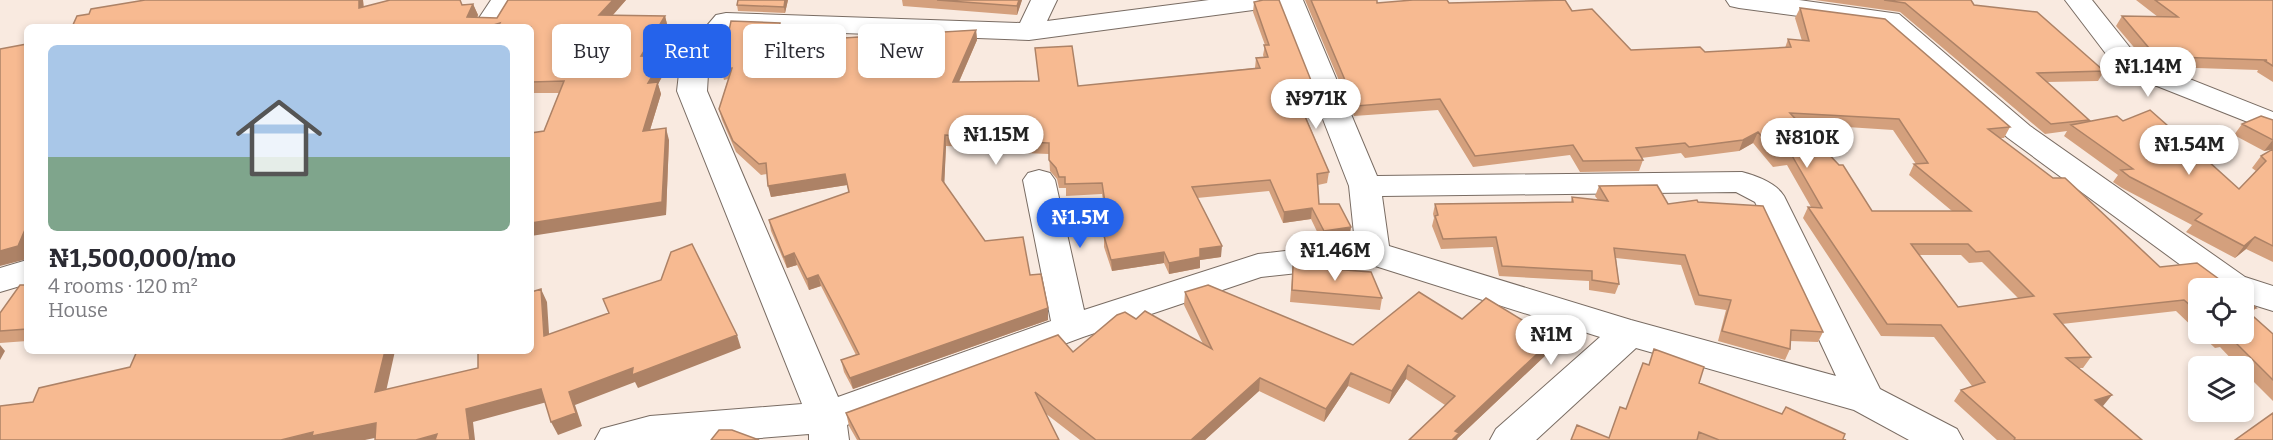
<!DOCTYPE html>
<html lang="en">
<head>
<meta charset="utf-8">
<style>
  :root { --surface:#fff; --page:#f2f2f3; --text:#2b2b33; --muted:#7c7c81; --line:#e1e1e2; --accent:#2563eb }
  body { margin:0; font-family:Bitter,serif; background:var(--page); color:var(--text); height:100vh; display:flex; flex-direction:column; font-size:22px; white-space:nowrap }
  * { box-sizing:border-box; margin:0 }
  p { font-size:20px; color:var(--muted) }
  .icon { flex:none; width:33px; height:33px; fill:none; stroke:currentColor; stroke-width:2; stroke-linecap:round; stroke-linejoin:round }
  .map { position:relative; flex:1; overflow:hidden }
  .panel { position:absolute; left:24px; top:24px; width:510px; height:330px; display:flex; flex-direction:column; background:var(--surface); border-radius:9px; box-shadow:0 3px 9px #0003 }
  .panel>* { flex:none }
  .guide { position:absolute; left:552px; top:24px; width:570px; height:54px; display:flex; gap:12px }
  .buttons { position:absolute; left:2188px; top:278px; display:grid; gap:12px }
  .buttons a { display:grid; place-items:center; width:66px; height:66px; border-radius:9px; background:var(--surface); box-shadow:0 3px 9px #0003; font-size:30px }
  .price { position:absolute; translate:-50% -51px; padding:0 14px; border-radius:21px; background:#fff; color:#222; font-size:20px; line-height:39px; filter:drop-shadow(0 2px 3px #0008) }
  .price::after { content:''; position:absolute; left:50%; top:36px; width:18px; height:14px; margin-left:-9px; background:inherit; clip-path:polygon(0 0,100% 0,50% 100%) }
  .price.active { background:var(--accent); color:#fff }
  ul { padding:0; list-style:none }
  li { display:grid; align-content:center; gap:12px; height:318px; padding:0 24px }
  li+li { border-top:2px solid var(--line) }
  li span { display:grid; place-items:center; height:186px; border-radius:9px; color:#555 }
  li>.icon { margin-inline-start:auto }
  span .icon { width:108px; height:108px; fill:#fffc; stroke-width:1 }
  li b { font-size:26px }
  .tag { padding:0 21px; border-radius:9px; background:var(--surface); box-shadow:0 3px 9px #0003; font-size:21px; line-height:54px }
  .tag.active { background:var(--accent); color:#fff }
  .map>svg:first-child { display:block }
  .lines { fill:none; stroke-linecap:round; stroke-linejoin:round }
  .minor-casing { stroke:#796c63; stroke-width:2 }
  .minor { fill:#fff; fill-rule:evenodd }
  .wall { fill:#d4a07d; fill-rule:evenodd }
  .shaded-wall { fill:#ad8266 }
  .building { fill:#f7ba91; stroke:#ad8266; stroke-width:1.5; fill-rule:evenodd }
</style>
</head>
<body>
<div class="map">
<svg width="2273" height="440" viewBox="0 0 2273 440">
  <rect width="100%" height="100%" fill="#f9eae0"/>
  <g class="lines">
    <defs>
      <path id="minor" d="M491 0H517L501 27H473Z
        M1031 0H1057L1047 21 1209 0H1303L1377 176 1742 172C1757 176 1776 183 1784 196L1880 389 1957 429 1963 440H1909L1854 410 1636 348 1536 440H1490L1496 429 1600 337 1372 265 1261 277 1083 337 847 425 849 440H809V434L736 440H595L601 429 650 416 802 404 677 91 681 56 716 15 726 13 1020 23ZM1278 4 1349 186 1355 243 1258 254 1084 310 1055 180 1050 173 1039 170 1028 173 1023 180 1051 321 838 397 707 91 709 57 733 29 1029 40 1268 8ZM1736 192 1755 202 1836 376 1631 320 1389 246 1382 196Z
        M1726 0H1799L1899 14 2030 126 2245 277 2273 286V311L2244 302V288H2212L2008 138 1881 27 1739 8 1730 6Z
        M2065 0H2092L2139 59 2273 112V132L2119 71Z
        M27 260V284L0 292V268Z"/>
    </defs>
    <use href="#minor" class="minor-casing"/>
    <use href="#minor" class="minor"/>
  </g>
  <path class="wall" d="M145 0H363L364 7 473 4 478 15 477 18H497L508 0H626L613 15 665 16 668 28 651 57H663L667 68 658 84 661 94 650 130 669 140 666 215 544 131 559 93H531V27L89 14Z
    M738 0H788L785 13 738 11 737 5Z
    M902 0H1022L1017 15 903 6Z
    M1305 0H1377V3H1449L1572 11 1631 50 1705 52 1785 48 1788 39 1802 41 1795 18 1800 8 2010 127 2004 138H2000L2160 267 2199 288V333L2176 311 2062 324 2091 357 2083 368H2079L2103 406 2102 407 2142 440H1997L1954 401 1961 390 1972 386 1934 337 1881 336 1803 218 1808 207H1811L1787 165 1773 167 1753 143 1739 151 1685 158 1681 153 1641 158 1643 160 1639 171 1580 172 1570 155 1473 167 1438 110 1354 116ZM1801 124 1893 130 1916 164H1914L1909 175 1952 211H1872ZM1919 255H1961L1969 263 1982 262 2018 298 1958 307Z
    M1815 0H1971L1974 5 2104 71 2098 81 2047 82 2089 120 2088 122 2123 121 2180 148 2239 189 2256 171 2252 168 2261 156 2271 150 2264 151 2234 135 2242 124 2273 120V262L2246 249 2235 258 2186 232 2192 225 2122 188 2113 182 2118 175 2064 136 2067 131 2045 134 1900 12Z
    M2136 0H2273V82L2257 72 2258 70 2166 67 2143 58 2116 26 2122 16 2158 17Z
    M1254 2 1320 103 1319 114 1305 115 1329 172 1327 183 1318 185 1319 204 1351 227 1349 238 1322 242 1311 219 1283 223 1269 191 1197 198 1221 257 1200 260V268L1169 274 1164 263 1112 271 1104 247V236L1109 235 1102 194 1066 196V188H1059L1057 179 1050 171 1049 154 996 152V148L946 146 944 183 985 241 1030 275 1048 320 853 389 844 372 841 360 856 355 821 286 809 290 797 265 787 268 771 231 769 220 849 192 847 185 771 197 767 174 761 175 736 152 722 120 719 109 728 79 724 80 721 69 782 33 781 41 976 30 977 40 959 82 1039 81 1035 48 1078 86 1255 68 1256 58H1264L1263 55 1265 45 1253 12Z
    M1599 186 1668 204 1823 332 1818 342 1790 341V349L1785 360 1718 341 1726 310 1695 305 1681 265 1616 258 1619 284 1615 294 1589 290V281L1499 276 1493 247 1441 249 1432 226 1434 218 1433 214 1435 204 1571 202 1572 197 1598 200 1595 196Z
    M1293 266 1382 298 1380 310 1290 302Z
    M27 285V341L0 343V313Z
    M1185 292 1353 345 1462 319 1549 352 1458 438 1445 405 1406 379 1389 404 1348 386 1324 422 1259 391 1205 440H1080L1045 413 1059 440H857L849 426 846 413 1073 352 1136 319 1203 344 1184 305Z
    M2244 297 2256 308 2251 314 2273 334V401L2244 372V366H2238L2220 347 2215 348 2199 333H2244Z
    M1699 383 1843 439 1846 440H1571L1609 438 1626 409Z"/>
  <path class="shaded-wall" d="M359 0H363L364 19 359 8Z
    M613 0H626L603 26 599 15Z
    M785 0H788L785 13 784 7Z
    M1019 0H1022L1017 15V6Z
    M473 4 478 15 472 27 467 17Z
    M665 16 668 28 644 68 641 56Z
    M500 23 502 27H487Z
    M780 23 782 33 779 52 777 42Z
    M976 30 977 40 954 93 953 82Z
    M663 57 667 68 658 84 661 94 646 143 643 131 648 83Z
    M666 128 669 140 666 215 531 236V223Z
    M1758 132 1753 143 1739 151 1743 140Z
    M945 135 946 146 944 191 942 180Z
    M2273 140V149L2264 151 2272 141Z
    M2185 141 2177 152 2175 145Z
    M845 174 847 185 771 197 768 186Z
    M1312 208 1311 219 1283 223 1284 212Z
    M27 225V259L0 266V251Z
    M1351 227 1349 238 1322 242 1324 231Z
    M2255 237 2246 249 2235 258 2244 246Z
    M1222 246 1221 257 1200 260V268L1169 274V263L1200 249Z
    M1164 252V263L1112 271 1111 260Z
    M794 253 797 265 787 268 784 257Z
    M818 275 821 286 809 290 807 279Z
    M541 289 547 302 550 349 544 336Z
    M1048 308V320L853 389 850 378Z
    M737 335 741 348 638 388 635 382 575 405 582 426 558 435 551 422 569 392 633 368Z
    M1553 339 1549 352 1458 438 1457 440H1452L1455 431Z
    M0 345 5 351 0 360Z
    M385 351H395L383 405 375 392Z
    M1408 365 1406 379 1389 404 1392 391Z
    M1351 373 1348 386 1324 422 1326 409Z
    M1260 378 1259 391 1205 440H1191Z
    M541 389 547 402 473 422 475 440H470L466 409Z
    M2112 395 2103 406 2086 412 2095 400Z
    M376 423 384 436 365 440H281L313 432Z
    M437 434 440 440H416Z"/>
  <path class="building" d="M145 0H359V8L390 0H460L462 5 473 4 467 17 497 18 508 0H613L599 15 665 16 641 56 663 57 648 83 658 82 643 131 666 128 662 202 531 223V133L544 131 564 81 531 82V27H498L500 23 487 27H72L77 16 89 14 91 9Z
    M738 0H785L784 7 737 5Z
    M937 0H1019L1017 6Z
    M1263 0H1279L1320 103 1300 105 1329 172 1317 174 1319 204H1339L1351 227 1324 231 1312 208 1284 212 1270 180 1192 187 1222 246 1200 249V257L1169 263 1164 252 1111 260 1104 236 1110 235 1102 183 1065 184V177H1059L1056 168 1049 160V143L995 141 996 138 945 135 942 180 985 241 1023 237 1030 275 1041 274 1048 308 850 378 841 360 859 354 842 320 818 275 807 279 794 253 784 257 769 220 849 192 845 174 768 186 766 163 759 164 733 141 719 109 732 68 721 69 731 21 780 23 777 42 976 30 953 82 1039 81 1035 48 1072 46 1078 86 1260 68 1256 58 1268 57 1264 45H1269L1254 2Z
    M1311 0H1377V3L1413 0H1447L1449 3 1565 0 1572 11 1592 9 1631 50 1700 47 1705 52 1791 47 1788 39 1809 41 1800 8 1885 19 2010 127 1988 129 2053 178H2065L2160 267 2197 263 2219 279H2224L2234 288H2199V313L2184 300 2054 314 2091 357 2066 358 2112 395 2095 400 2142 440H2014L2015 438 1961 390 1985 382 1941 325 1887 324 1808 207 1822 208 1791 154 1778 156 1758 132 1743 140 1689 147 1685 143 1636 148 1643 160 1583 161 1573 145 1475 156 1440 99 1356 106ZM1790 113 1899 119 1928 163 1914 164 1971 211H1872L1843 165H1839ZM1911 244H1968L1976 252 1989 251 2034 296 1958 307Z
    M1884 0H1971L1974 5 2037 12 2104 71 2037 73 2089 120 2051 124 1905 3Z
    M2155 0H2273V66L2265 61 2267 60 2173 57 2149 48 2122 16 2178 17Z
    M27 44V225L18 246 0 251V49Z
    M2150 110 2185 141 2175 145 2209 162 2239 189 2266 161 2261 156 2273 149V246L2255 237 2244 246 2195 220 2202 214 2130 177 2121 170 2133 169 2071 125 2117 116 2123 121Z
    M2261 116 2273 120V140L2242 124Z
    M1657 185 1668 204 1697 200 1698 202 1763 206 1823 332 1791 330 1790 349 1722 331 1731 300 1699 295 1685 255 1614 248 1619 284 1592 280V271L1502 266 1496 237 1443 239 1435 216 1438 215 1435 204 1573 202 1572 197 1608 201 1599 186Z
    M692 244 737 335 632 375 633 368 569 392 576 413 551 422 541 389 466 409 470 440H435L437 434 416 440H375L376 423 312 436 313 432 281 440H0V406L33 402 39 388 130 367 137 351H385L375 392 478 368V351H531V292L541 289 544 336 609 313 603 299 661 280 671 252Z
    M1293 266 1371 272 1382 298 1292 290Z
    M20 285H27V329L0 331V313Z
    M1208 285 1353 345 1419 292 1462 319 1486 298 1553 339 1455 431 1459 433 1452 440H1409L1455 396 1408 365 1392 391 1351 373 1326 409 1260 378 1191 440H1096L1035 392 1059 440H860L846 413 1058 335 1073 352 1117 315 1125 312 1136 319 1145 311 1212 349 1185 292Z
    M2244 297 2256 308 2245 309 2273 334V380L2229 336 2224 337 2220 333H2244Z
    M1654 349 1704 367 1699 383 1782 414 1786 407 1845 434 1843 439 1846 440H1719L1699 432 1697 440H1571L1577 425 1609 438 1620 407 1626 409 1643 363 1649 365Z
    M2273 413V440H2235Z
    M719 430H732L759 440H711Z"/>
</svg>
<div class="buttons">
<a><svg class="icon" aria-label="locate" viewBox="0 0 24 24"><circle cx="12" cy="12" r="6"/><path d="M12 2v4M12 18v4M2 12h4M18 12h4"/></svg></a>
<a><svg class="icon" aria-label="layers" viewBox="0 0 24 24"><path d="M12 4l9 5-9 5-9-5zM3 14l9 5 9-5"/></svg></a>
</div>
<b class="price" style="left:2148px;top:98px">₦1.14M</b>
<b class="price" style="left:1316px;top:130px">₦971K</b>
<b class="price" style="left:996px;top:166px">₦1.15M</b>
<b class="price" style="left:1807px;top:169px">₦810K</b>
<b class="price" style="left:2189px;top:176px">₦1.54M</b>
<b class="price active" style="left:1080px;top:249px">₦1.5M</b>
<b class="price" style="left:1335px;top:282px">₦1.46M</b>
<b class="price" style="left:1551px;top:366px">₦1M</b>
<div class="guide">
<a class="tag">Buy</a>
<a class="tag active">Rent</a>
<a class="tag">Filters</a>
<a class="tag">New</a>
</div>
<section class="panel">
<ul>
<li><span style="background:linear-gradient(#a9c7e8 60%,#7fa58c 0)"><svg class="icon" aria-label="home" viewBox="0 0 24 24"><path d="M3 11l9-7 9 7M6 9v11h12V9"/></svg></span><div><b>₦1,500,000/mo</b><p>4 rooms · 120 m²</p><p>House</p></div></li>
</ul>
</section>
</div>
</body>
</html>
